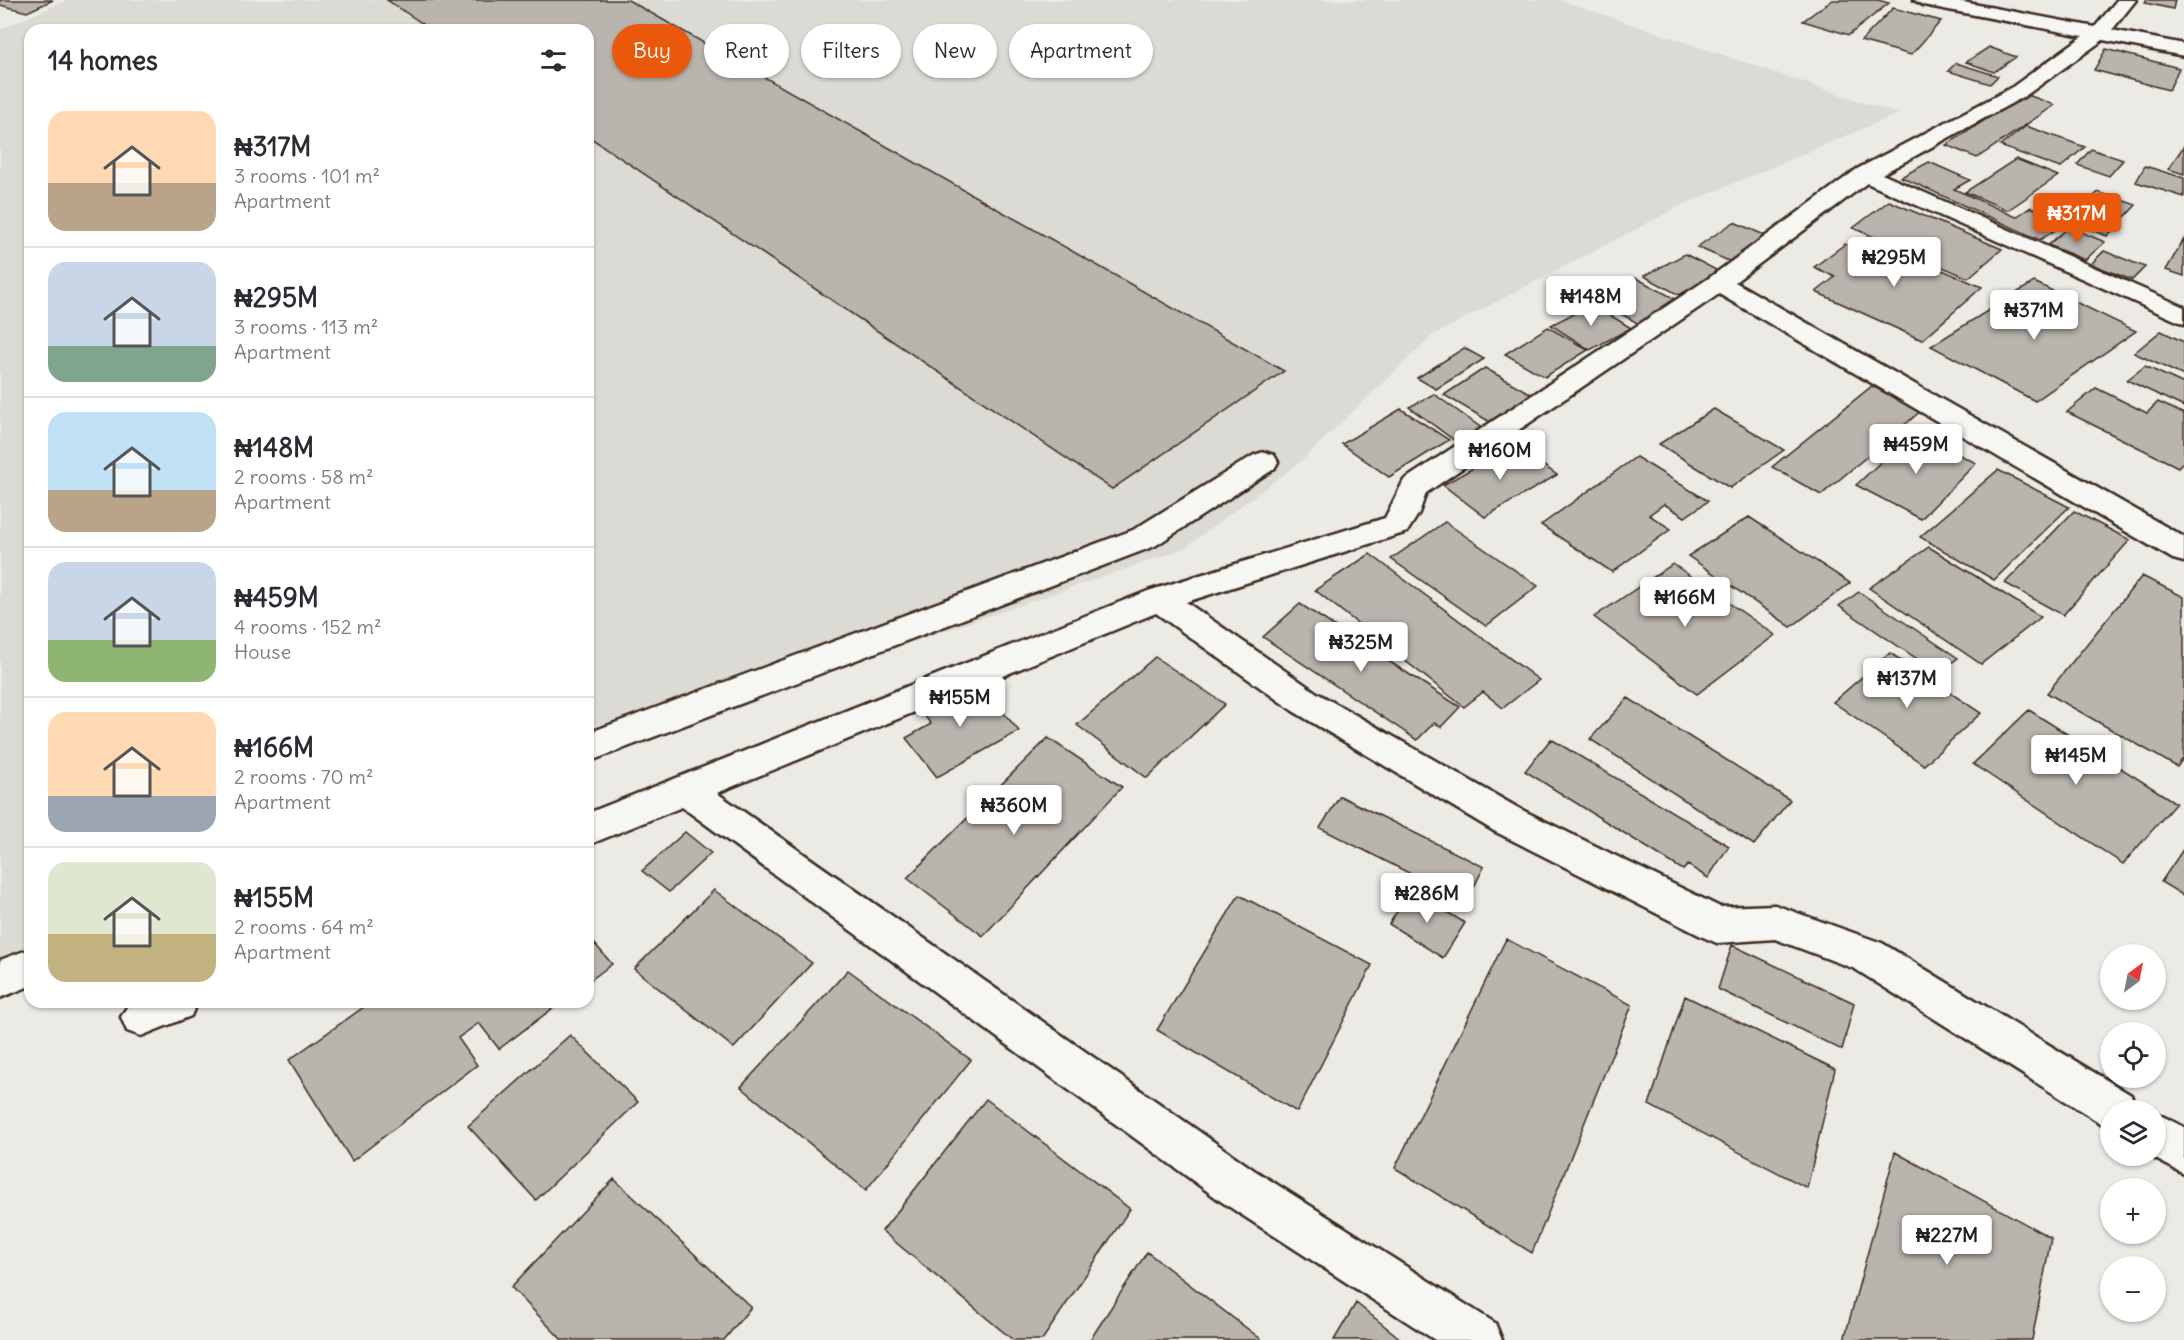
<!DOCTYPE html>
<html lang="en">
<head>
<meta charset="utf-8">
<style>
  :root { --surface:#fff; --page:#f2f2f3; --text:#2b2b33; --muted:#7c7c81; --line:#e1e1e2; --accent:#ea580c }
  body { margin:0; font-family:Delius,sans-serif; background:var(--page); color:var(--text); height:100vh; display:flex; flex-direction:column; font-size:22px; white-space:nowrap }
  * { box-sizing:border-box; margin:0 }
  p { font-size:20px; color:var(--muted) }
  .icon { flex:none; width:33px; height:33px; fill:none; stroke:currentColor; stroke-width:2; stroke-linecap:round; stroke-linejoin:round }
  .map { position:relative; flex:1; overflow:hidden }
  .sheet { position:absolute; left:24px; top:24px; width:570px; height:984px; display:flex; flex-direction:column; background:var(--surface); border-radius:18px; box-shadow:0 2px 4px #0004 }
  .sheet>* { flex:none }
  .guide { position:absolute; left:612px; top:24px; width:570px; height:54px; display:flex; gap:12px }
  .needle { width:39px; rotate:32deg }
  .controls { position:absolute; left:2100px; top:944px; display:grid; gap:12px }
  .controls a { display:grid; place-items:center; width:66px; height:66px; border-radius:50%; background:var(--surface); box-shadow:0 2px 4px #0004; font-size:30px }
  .price { position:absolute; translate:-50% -51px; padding:0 14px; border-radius:6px; background:#fff; color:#222; font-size:20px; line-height:39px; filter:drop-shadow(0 2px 3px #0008) }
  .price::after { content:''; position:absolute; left:50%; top:36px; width:18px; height:14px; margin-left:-9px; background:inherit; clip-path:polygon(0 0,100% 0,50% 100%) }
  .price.on { background:var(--accent); color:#fff }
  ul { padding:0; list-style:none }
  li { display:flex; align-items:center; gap:18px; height:150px; padding:0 24px }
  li+li { border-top:2px solid var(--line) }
  li span { display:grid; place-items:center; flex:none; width:168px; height:120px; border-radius:18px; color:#555 }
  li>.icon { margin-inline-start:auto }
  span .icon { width:72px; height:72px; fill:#fffc; stroke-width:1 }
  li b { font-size:26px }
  h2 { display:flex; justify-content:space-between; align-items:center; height:72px; padding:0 24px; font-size:26px }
  .tag { padding:0 21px; border-radius:27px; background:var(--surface); box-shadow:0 2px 4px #0004; font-size:21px; line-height:54px }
  .tag.on { background:var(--accent); color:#fff }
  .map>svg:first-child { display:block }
  .built { fill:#dcdad4 }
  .building { fill:#bab4ae; stroke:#3b2a1e; stroke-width:1.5 }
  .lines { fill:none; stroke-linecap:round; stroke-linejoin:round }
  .minor-casing { stroke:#3b2a1e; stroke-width:5 }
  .minor { fill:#f6f6f2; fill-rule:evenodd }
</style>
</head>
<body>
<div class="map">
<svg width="2184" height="1340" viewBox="0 0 2184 1340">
  <rect width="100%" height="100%" fill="#ebeae5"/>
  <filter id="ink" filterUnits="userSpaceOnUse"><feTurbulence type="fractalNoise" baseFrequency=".0167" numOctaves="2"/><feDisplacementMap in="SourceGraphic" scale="12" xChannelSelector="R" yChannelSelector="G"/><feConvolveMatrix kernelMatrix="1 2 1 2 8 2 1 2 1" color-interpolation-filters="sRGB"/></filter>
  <g filter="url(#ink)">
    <path class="built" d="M68 0H1560L1898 114 1682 205 1433 335 1300 462 1183 549 588 754V30H30V946L0 957V29Z"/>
    <path class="building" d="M0 0H53L27 12 0 5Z
      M387 0H628L1284 371 1112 489 588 136V30H406L423 24Z
      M1832 0H1878L1889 3 1849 35 1803 21Z
      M2146 0H2175L2173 9 2145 3Z
      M1893 8 1941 21 1911 55 1861 41Z
      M1989 47 2016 57 1994 72 1966 62Z
      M2106 49 2179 68 2169 90 2094 70Z
      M1956 63 1998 76 1990 84 1948 71Z
      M2025 94 2055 105 1977 158 1946 145Z
      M2026 126 2085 147 2060 168 2000 146Z
      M2184 146V174L2168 169Z
      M2091 149 2123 160 2109 176 2077 165Z
      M2016 159 2058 176 2008 210 1965 192Z
      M1929 162 1970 180 1954 189 2016 217 2031 207 2066 223 2040 240 1901 177Z
      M2145 166 2184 178V197L2136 182Z
      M2098 192 2136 205 2107 236 2069 221Z
      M1889 201 2002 249 1968 278 1853 228Z
      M1734 222 1769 237 1733 263 1697 247Z
      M2069 227 2105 242 2085 260 2048 245Z
      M2184 239V276L2166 270Z
      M1879 243 1982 287 1922 340 1816 292 1835 277 1814 267 1845 244 1866 253Z
      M2104 251 2145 267 2132 280 2091 264Z
      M1685 254 1720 272 1679 295 1644 276Z
      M1636 278 1679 301 1641 325 1597 301Z
      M2034 282 2136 331 2035 401 1931 346Z
      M1592 304 1631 328 1590 350 1551 325Z
      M1548 327 1588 350 1545 377 1505 354Z
      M2161 331 2184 342V376L2134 353Z
      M1464 348 1484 359 1436 389 1417 378Z
      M2145 366 2184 384V407L2127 380Z
      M1485 368 1533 395 1492 423 1444 395Z
      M1872 386 1921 411 1821 495 1772 467Z
      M2096 388 2147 413 2158 402 2184 414V461L2178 467 2067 412Z
      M1434 394 1483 429 1458 443 1409 407Z
      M1401 409 1449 440 1389 477 1342 444Z
      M1714 409 1784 450 1730 488 1659 444Z
      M1913 432 1976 463 1921 519 1856 485Z
      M1514 445 1557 475 1485 517 1443 485Z
      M1636 457 1708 501 1685 517 1664 504 1649 515 1671 529 1612 572 1541 525Z
      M1998 470 2069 507 1994 580 1920 537Z
      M2074 511 2130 540 2063 615 2005 583Z
      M1749 517 1850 583 1791 627 1688 556Z
      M1445 522 1538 586 1486 626 1391 559Z
      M1929 547 2041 617 1981 664 1869 588Z
      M1370 554 1539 680 1503 708 1483 692 1464 707 1315 590Z
      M1673 564 1775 635 1697 694 1594 617Z
      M2142 576 2184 597V757L2177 767 2047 693Z
      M1859 592 1958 658 1938 673 1839 606Z
      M1300 604 1460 707 1441 727 1434 723 1417 740 1263 637Z
      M1890 653 1981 713 1924 765 1833 702Z
      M1155 657 1225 704 1147 778 1077 725Z
      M976 680 1019 731 937 777 906 738 931 724 920 710Z
      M1628 698 1790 800 1754 845 1590 739Z
      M2029 710 2176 803 2123 864 1973 764Z
      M1048 738 1122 787 983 936 907 878Z
      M1551 739 1729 846 1708 878 1688 865 1683 870 1525 771Z
      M1340 796 1484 867 1466 902 1320 828Z
      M685 832 711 853 669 892 642 871Z
      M2184 848V896L2161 882Z
      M714 890 812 963 734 1048 634 969Z
      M1411 890 1465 923 1443 958 1389 924Z
      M1239 895 1372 965 1297 1112 1157 1030Z
      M588 936 612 964 588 982Z
      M1506 939 1632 1005 1532 1253 1395 1168Z
      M1732 945 1854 1003 1842 1050 1718 989Z
      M848 970 971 1060 866 1190 741 1087Z
      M1685 996 1835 1069 1807 1188 1649 1105Z
      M371 1002H561L499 1049 479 1023 458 1038 477 1065 352 1161 289 1060Z
      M570 1035 638 1102 536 1200 468 1126Z
      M986 1099 1130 1209 1042 1340H1013L882 1231Z
      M1895 1152 2051 1238 2032 1340H1844Z
      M614 1179 751 1307 724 1340H562L511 1287Z
      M1147 1252 1262 1340H1090Z
      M1356 1303 1402 1340H1334Z"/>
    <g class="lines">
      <defs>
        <path id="minor" d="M1914 0H1952L2095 27 2117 0H2136L2112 30 2184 44V56L2103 40 2025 96 1882 174 2184 307V324L1867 183 1735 282 2184 537V562L2173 559 1719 294 1426 493 1419 513 1407 532 1186 602 1317 693 1520 809 1720 907 1775 905 1882 943 2131 1095 2137 1110H2110V1129L1855 969 1775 939 1717 943 1703 937 1494 831 1293 711 1156 613 717 793 1254 1170 1495 1323 1502 1340H1435L1222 1202 682 807 588 845V813L1148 591 1385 518 1404 480 1709 278 1857 169 2011 88 2083 36 1923 5Z
          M1264 452 1274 455 1278 462 1274 469 1155 546 588 762V733L1133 530 1254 455Z
          M30 949V986L0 998V960Z
          M130 1002H197L191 1016 141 1036 127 1031 121 1017Z
          M2156 1113 2184 1127V1174L2148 1155H2156Z"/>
      </defs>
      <use href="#minor" class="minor-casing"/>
      <use href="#minor" class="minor"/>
    </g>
  </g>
</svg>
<div class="controls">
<a><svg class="needle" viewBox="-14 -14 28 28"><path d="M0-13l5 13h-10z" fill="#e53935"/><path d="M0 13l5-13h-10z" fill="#7c7c81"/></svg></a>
<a><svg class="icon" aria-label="locate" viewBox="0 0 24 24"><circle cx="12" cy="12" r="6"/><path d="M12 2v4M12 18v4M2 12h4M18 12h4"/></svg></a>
<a><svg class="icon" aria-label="layers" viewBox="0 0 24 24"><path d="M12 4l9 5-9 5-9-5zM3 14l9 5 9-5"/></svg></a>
<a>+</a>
<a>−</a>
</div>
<b class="price on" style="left:2077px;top:244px">₦317M</b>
<b class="price" style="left:1894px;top:288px">₦295M</b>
<b class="price" style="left:1591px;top:327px">₦148M</b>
<b class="price" style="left:2034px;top:341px">₦371M</b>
<b class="price" style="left:1916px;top:475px">₦459M</b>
<b class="price" style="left:1500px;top:481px">₦160M</b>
<b class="price" style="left:1685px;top:628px">₦166M</b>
<b class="price" style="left:1361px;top:673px">₦325M</b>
<b class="price" style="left:1907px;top:709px">₦137M</b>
<b class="price" style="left:960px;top:728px">₦155M</b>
<b class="price" style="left:2076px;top:786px">₦145M</b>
<b class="price" style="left:1014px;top:836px">₦360M</b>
<b class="price" style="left:1427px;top:924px">₦286M</b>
<b class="price" style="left:1947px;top:1266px">₦227M</b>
<div class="guide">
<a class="tag on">Buy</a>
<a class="tag">Rent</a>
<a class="tag">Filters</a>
<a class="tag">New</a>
<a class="tag">Apartment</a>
</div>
<section class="sheet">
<h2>14 homes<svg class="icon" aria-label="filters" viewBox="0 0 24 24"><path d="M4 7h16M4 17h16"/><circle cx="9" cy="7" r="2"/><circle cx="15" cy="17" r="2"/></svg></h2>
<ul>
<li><span style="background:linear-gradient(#ffd9b3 60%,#b9a48a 0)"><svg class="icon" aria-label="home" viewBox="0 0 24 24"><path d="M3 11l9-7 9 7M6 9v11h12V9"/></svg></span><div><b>₦317M</b><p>3 rooms · 101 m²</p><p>Apartment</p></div></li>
<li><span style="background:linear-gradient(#c9d6e8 70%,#7fa58c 0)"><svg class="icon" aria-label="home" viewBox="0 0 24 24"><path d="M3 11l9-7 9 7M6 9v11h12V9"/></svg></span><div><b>₦295M</b><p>3 rooms · 113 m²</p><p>Apartment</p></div></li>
<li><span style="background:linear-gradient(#bfe0f5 65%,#b9a48a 0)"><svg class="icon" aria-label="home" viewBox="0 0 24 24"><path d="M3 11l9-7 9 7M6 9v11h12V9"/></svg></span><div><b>₦148M</b><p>2 rooms · 58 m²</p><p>Apartment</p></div></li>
<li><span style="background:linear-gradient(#c9d6e8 65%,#8fb573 0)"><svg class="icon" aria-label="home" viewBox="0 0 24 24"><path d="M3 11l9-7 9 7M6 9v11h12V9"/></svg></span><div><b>₦459M</b><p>4 rooms · 152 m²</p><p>House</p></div></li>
<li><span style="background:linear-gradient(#ffd9b3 70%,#9aa5b1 0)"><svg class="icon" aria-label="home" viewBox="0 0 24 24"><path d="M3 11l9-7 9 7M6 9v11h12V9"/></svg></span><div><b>₦166M</b><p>2 rooms · 70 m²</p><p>Apartment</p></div></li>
<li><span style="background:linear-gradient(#dfe7d0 60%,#c2b280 0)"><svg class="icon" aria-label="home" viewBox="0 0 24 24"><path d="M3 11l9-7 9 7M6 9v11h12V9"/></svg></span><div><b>₦155M</b><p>2 rooms · 64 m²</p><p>Apartment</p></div></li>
</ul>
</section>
</div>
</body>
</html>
